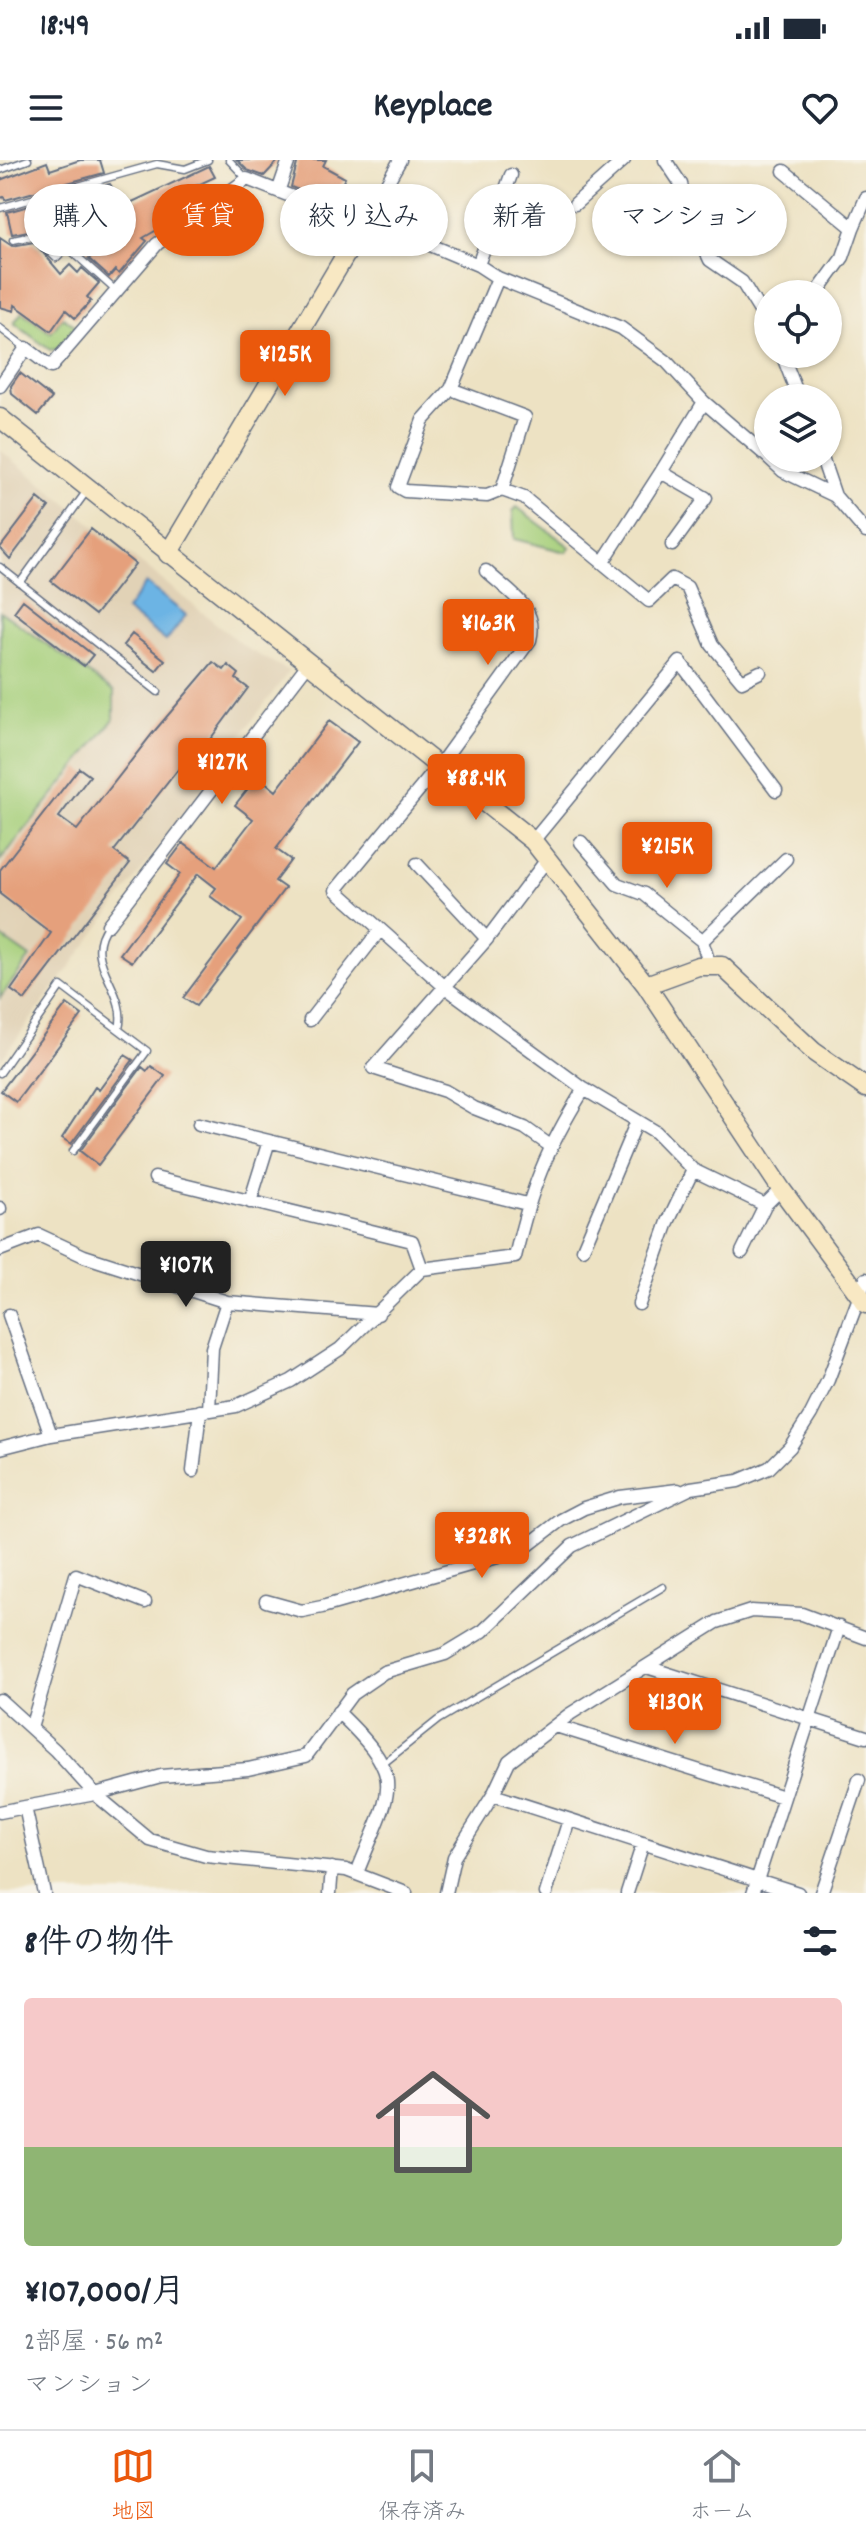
<!DOCTYPE html>
<html lang="ja">
<head>
<meta charset="utf-8">
<style>
  :root { --surface:#fff; --page:#f6f6f7; --text:#1f2937; --muted:#747a83; --line:#e0e1e3; --accent:#ea580c }
  body { margin:0; font-family:Dekko,"Klee One",sans-serif; background:var(--page); color:var(--text); height:100vh; display:flex; flex-direction:column; font-size:30px; white-space:nowrap }
  * { box-sizing:border-box; margin:0 }
  p { font-size:26px; color:var(--muted) }
  .icon { flex:none; width:44px; height:44px; fill:none; stroke:currentColor; stroke-width:2; stroke-linecap:round; stroke-linejoin:round }
  .map { position:relative; height:1733px; overflow:hidden }
  .panel { display:flex; flex-direction:column; background:var(--surface); flex:1 }
  .panel>* { flex:none }
  .banner { position:absolute; left:24px; top:24px; width:818px; height:72px; display:flex; gap:16px }
  .buttons { position:absolute; left:754px; top:120px; display:grid; gap:16px }
  .buttons a { display:grid; place-items:center; width:88px; height:88px; border-radius:50%; background:var(--surface); box-shadow:0 2px 6px #0004; font-size:40px }
  .price { position:absolute; translate:-50% -68px; padding:0 18px; border-radius:8px; background:var(--accent); color:#fff; font-size:26px; line-height:52px; filter:drop-shadow(0 2px 4px #0008) }
  .price::after { content:''; position:absolute; left:50%; top:48px; width:24px; height:18px; margin-left:-12px; background:inherit; clip-path:polygon(0 0,100% 0,50% 100%) }
  .price.on { background:#222; color:#fff }
  ul { padding:0; list-style:none }
  li { display:grid; align-content:center; gap:16px; height:424px; padding:0 24px }
  li span { display:grid; place-items:center; height:248px; border-radius:8px; color:#555 }
  li>.icon { margin-inline-start:auto }
  span .icon { width:144px; height:144px; fill:#fffc; stroke-width:1 }
  li b { font-size:34px }
  h2 { display:flex; justify-content:space-between; align-items:center; height:96px; padding:0 24px; font-size:34px }
  .tag { padding:0 28px; border-radius:36px; background:var(--surface); box-shadow:0 2px 6px #0004; font-size:28px; line-height:72px }
  .tag.on { background:var(--accent); color:#fff }
  .status { display:flex; justify-content:space-between; align-items:center; height:56px; padding:0 40px; background:var(--surface); direction:ltr }
  .status svg { height:22px; fill:currentColor }
  header { display:flex; justify-content:space-between; align-items:center; height:104px; padding:0 24px; background:var(--surface); font-size:36px; font-weight:700 }
  .tabs { display:flex; justify-content:space-around; align-items:center; height:112px; border-top:2px solid var(--line); background:var(--surface); font-size:22px; color:var(--muted) }
  .tabs a { display:grid; justify-items:center; gap:4px }
  .tabs .on { color:var(--accent) }
  .map>svg:first-child { display:block }
  .built { fill:#e1d2b6 }
  .green { fill:#a6cf7a; stroke:#607f6c; stroke-width:2 }
  .water { fill:#6cb4e4; stroke:#4472a1; stroke-width:2 }
  .building { fill:#e5a07c }
  .lines { fill:none; stroke-linecap:round; stroke-linejoin:round }
  .lane-casing { stroke:#646e81; stroke-width:9 }
  .street-casing { stroke:#646e81; stroke-width:15 }
  .secondary-casing { stroke:#646e81; stroke-width:21 }
  .lane { stroke:#fff; stroke-width:6 }
  .street { stroke:#fff; stroke-width:12 }
  .secondary { stroke:#f8e8c3; stroke-width:18 }
</style>
</head>
<body>
<div class="status"><b>18:49</b><svg viewBox="0 0 49 12"><path d="M0 12V9h3v3zM5 12V6h3v6zM10 12V3h3v9zM15 12V0h3v12zM26 1h20v11H26zM47 4h2v5h-2z"/></svg></div>
<header><svg class="icon" aria-label="menu" viewBox="0 0 24 24"><path d="M4 6h16M4 12h16M4 18h16"/></svg>Keyplace<svg class="icon" aria-label="heart" viewBox="0 0 24 24"><path d="M12 20l-8-8c-3-5 5-10 8-4 3-6 11-1 8 4z"/></svg></header>
<div class="map">
<svg width="866" height="1733" viewBox="0 0 866 1733">
  <rect width="100%" height="100%" fill="#f7f3e8"/>
  <filter id="ink" filterUnits="userSpaceOnUse"><feTurbulence type="fractalNoise" baseFrequency=".0125" numOctaves="2"/><feDisplacementMap in="SourceGraphic" scale="16" xChannelSelector="R" yChannelSelector="G"/><feConvolveMatrix kernelMatrix="1 2 1 2 8 2 1 2 1" color-interpolation-filters="sRGB"/></filter>
  <filter id="wash" filterUnits="userSpaceOnUse"><feTurbulence type="fractalNoise" baseFrequency=".006" numOctaves="4" result="noise"/><feDisplacementMap in="SourceGraphic" scale="32" xChannelSelector="R" yChannelSelector="G"/><feGaussianBlur stdDeviation="1.8" result="paint"/><feColorMatrix in="noise" values="0 0 0 0 0 0 0 0 0 0 0 0 0 0 0 0 0 1.4 0 .05"/><feComposite in="paint" operator="in"/></filter>
  <g filter="url(#wash)">
    <rect width="100%" height="100%" fill="#ede2c3"/>
    <path class="built" d="M0 290 249 490 289 511 0 901Z"/>
    <path class="green" d="M22 152 51 173 63 157 77 167 58 189 50 190 14 163Z
      M517 347 570 387 566 392 514 379 513 351Z
      M0 451 114 532V559L0 701Z
      M0 776 30 797 0 838Z"/>
    <path class="water" d="M146 423 186 455 166 481 126 450Z"/>
    <g id="blocks">
      <path class="building" d="M80 0H100L104 13 5 40 4 37 0 38V20L47 2 50 10Z
        M237 0H279L264 16 247 10Z
        M298 0H326L323 6 345 18 332 43 291 27Z
        M209 6 215 17 193 27 199 34 177 54 179 57 143 78 147 81 119 114 115 110 109 117 89 99 92 95 83 87 125 39 128 44Z
        M110 24 117 35 46 80 39 69 12 74 7 52Z
        M0 78 12 86 34 82 61 114 70 105 78 113 82 108 99 123 87 137 91 141 75 158 66 150 51 171 15 145 14 151 0 147Z
        M20 213 52 238 38 255 12 234 11 226Z
        M38 338 49 347 10 399 0 388Z
        M91 369 135 404 95 455 51 421Z
        M23 440 93 495 84 506 14 452Z
        M132 474 165 500 156 511 123 485Z
        M213 502 224 510 228 505 239 514 236 519 248 528 197 597 191 593 114 691 130 703 25 840 11 830 51 773 0 734V710L79 608 90 616 59 657 77 670 152 574Z
        M329 561 358 582 276 689 291 700 275 721 285 728 196 846 183 838 242 760 210 736 216 728 198 714 132 802 120 794 180 714 167 704 183 683 216 707 253 659 235 645 258 616 276 631Z
        M67 844 82 855 16 942 1 931Z
        M125 895 133 900 71 984 62 978 95 927 99 930Z
        M151 906 165 916 98 1005 80 991 142 907 147 911Z"/>
    </g>
  </g>
  <g filter="url(#ink)">
    <use href="#blocks" fill-opacity="0" stroke="#646e81" stroke-width="2"/>
    <g class="lines">
      <defs>
        <path id="lane" d="M229 0 247 19
          M0 10 28 0
          M0 48 157 4 185 9 208 0
          M13 80 38 75 41 84 56 98 105 52
          M67 87 115 130
          M0 168 26 188
          M0 407 158 532
          M20 423 86 332
          M108 765C80 801 129 829 119 869
          M0 913 61 826 147 891 73 991
          M384 1603 438 1560 663 1427"/>
        <path id="street" d="M665 0 681 24 687 50 710 100 742 122 768 164
          M784 11 853 68 843 97 816 134
          M279 29 289 0
          M575 44 624 0
          M365 62 400 0
          M853 68 866 38
          M478 105 511 15
          M498 118 451 229 423 260 398 327 405 331 487 336 502 330 524 338 649 441 672 419 687 427 712 485 742 521 760 512
          M782 194 799 238
          M0 226 26 188 51 207 157 84 247 19 354 61 409 76 478 105 498 118 621 168 666 201 704 242 768 297
          M451 229 525 257 502 330
          M769 298 783 311 835 336
          M822 298 835 336 866 372
          M672 385 706 338 661 312 704 242
          M603 402 661 312
          M486 411C508 432 539 447 530 480L438 607 336 730 445 827 584 929
          M533 681 680 502 776 630
          M581 682 617 724 644 734 702 781 710 806
          M548 698 487 779 373 908 445 931 474 948 525 968 549 985
          M417 704 487 779
          M108 765 308 504
          M702 781 786 699
          M310 860 380 770
          M199 964 527 1044
          M155 1018 412 1081 422 1109
          M250 1042 269 981
          M0 1048V1049
          M583 1089 637 961
          M0 1090 39 1075 84 1096 227 1142 378 1154
          M742 1092 765 1045
          M639 1144 668 1062 693 1010
          M9 1155 51 1275
          M209 1250 212 1188 227 1142
          M0 1288 51 1275 236 1246 291 1221 340 1189 422 1109 515 1097C531 1028 546 990 584 929L656 972 693 1010 765 1045 781 1029
          M193 1311 200 1251
          M266 1441 302 1451 322 1447 522 1390 561 1360 584 1348 620 1337 678 1330
          M647 1507 866 1577
          M0 1540 55 1590 95 1634 150 1680 206 1696 346 1710 406 1733
          M338 1552C411 1622 390 1628 357 1713
          M556 1566 783 1637
          M31 1568 76 1415 145 1442
          M493 1635 798 1733
          M0 1652 25 1647
          M44 1733 25 1647 95 1634 161 1616 248 1609 306 1596 352 1534 384 1512 445 1494 483 1471 572 1386 691 1328 738 1321 769 1308 790 1287 811 1254 828 1220 866 1119
          M330 1733 332 1708
          M446 1733 454 1697 493 1635 509 1601 570 1554 717 1462 751 1451 802 1454 866 1478
          M546 1733 569 1660
          M627 1733 643 1683
          M753 1733 839 1467
          M821 1733 859 1620"/>
        <path id="secondary" d="M0 258 533 681 646 825 781 1029 866 1144
          M168 394 365 62
          M646 825 698 806H722L814 892 866 928"/>
      </defs>
      <use href="#lane" class="lane-casing"/>
      <use href="#street" class="street-casing"/>
      <use href="#secondary" class="secondary-casing"/>
      <use href="#lane" class="lane"/>
      <use href="#street" class="street"/>
      <use href="#secondary" class="secondary"/>
    </g>
  </g>
</svg>
<div class="buttons">
<a><svg class="icon" aria-label="locate" viewBox="0 0 24 24"><circle cx="12" cy="12" r="6"/><path d="M12 2v4M12 18v4M2 12h4M18 12h4"/></svg></a>
<a><svg class="icon" aria-label="layers" viewBox="0 0 24 24"><path d="M12 4l9 5-9 5-9-5zM3 14l9 5 9-5"/></svg></a>
</div>
<b class="price" style="left:285px;top:238px">¥125K</b>
<b class="price" style="left:488px;top:507px">¥163K</b>
<b class="price" style="left:222px;top:646px">¥127K</b>
<b class="price" style="left:476px;top:662px">¥88.4K</b>
<b class="price" style="left:667px;top:730px">¥215K</b>
<b class="price on" style="left:186px;top:1149px">¥107K</b>
<b class="price" style="left:482px;top:1420px">¥328K</b>
<b class="price" style="left:675px;top:1586px">¥130K</b>
<div class="banner">
<a class="tag">購入</a>
<a class="tag on">賃貸</a>
<a class="tag">絞り込み</a>
<a class="tag">新着</a>
<a class="tag">マンション</a>
</div>
</div>
<section class="panel">
<h2>8件の物件<svg class="icon" aria-label="filters" viewBox="0 0 24 24"><path d="M4 7h16M4 17h16"/><circle cx="9" cy="7" r="2"/><circle cx="15" cy="17" r="2"/></svg></h2>
<ul>
<li><span style="background:linear-gradient(#f6c9c9 60%,#8fb573 0)"><svg class="icon" aria-label="home" viewBox="0 0 24 24"><path d="M3 11l9-7 9 7M6 9v11h12V9"/></svg></span><div><b>¥107,000/月</b><p>2部屋 · 56 m²</p><p>マンション</p></div></li>
</ul>
</section>
<nav class="tabs">
<a class="on"><svg class="icon" aria-label="map" viewBox="0 0 24 24"><path d="M3 6l6-2 6 2 6-2v14l-6 2-6-2-6 2zM9 4v14M15 6v14"/></svg>地図</a>
<a><svg class="icon" aria-label="saved" viewBox="0 0 24 24"><path d="M7 4h10v16l-5-4-5 4z"/></svg>保存済み</a>
<a><svg class="icon" aria-label="home" viewBox="0 0 24 24"><path d="M3 11l9-7 9 7M6 9v11h12V9"/></svg>ホーム</a>
</nav>
</body>
</html>
